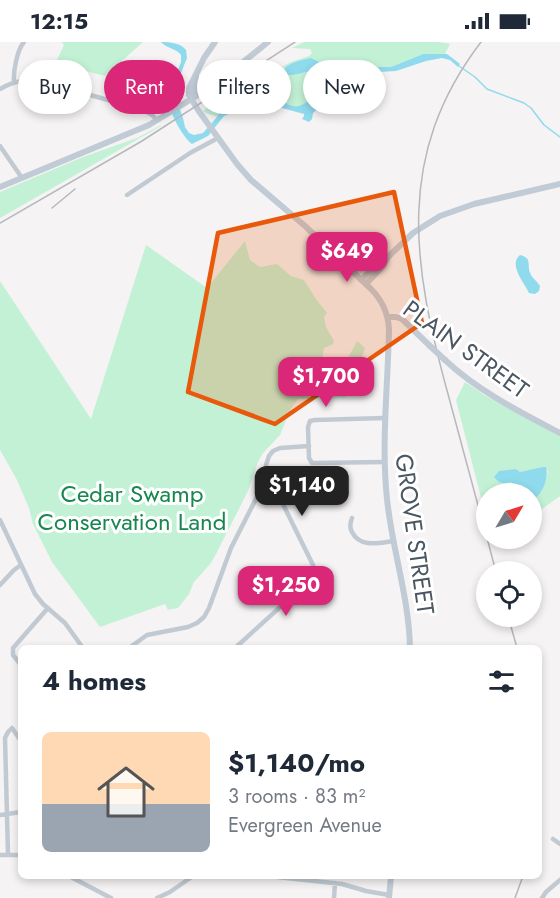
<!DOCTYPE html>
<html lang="en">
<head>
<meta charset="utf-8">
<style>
  :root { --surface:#fff; --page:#f2f2f3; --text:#1f2937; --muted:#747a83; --accent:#db2777 }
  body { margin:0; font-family:Jost,sans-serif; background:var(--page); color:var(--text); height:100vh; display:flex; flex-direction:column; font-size:22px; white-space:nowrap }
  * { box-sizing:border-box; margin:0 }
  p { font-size:20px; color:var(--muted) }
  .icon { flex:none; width:33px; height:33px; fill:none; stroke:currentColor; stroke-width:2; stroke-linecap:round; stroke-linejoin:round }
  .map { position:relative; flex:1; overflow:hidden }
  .drawer { position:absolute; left:18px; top:603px; width:524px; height:234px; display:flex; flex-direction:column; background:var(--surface); border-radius:9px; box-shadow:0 3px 9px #0003 }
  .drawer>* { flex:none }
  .guide { position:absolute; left:18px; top:18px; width:525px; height:54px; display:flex; gap:12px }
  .needle { width:39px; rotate:52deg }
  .tools { position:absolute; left:476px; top:441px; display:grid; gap:12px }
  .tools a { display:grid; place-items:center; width:66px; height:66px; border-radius:50%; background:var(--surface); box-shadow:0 3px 9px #0003; font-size:30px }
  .price { position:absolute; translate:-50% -51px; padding:0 14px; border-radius:12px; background:var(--accent); color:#fff; font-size:20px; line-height:39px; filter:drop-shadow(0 2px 3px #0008) }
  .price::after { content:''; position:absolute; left:50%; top:36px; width:18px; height:14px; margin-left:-9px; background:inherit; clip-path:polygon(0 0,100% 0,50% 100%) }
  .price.active { background:#222; color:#fff }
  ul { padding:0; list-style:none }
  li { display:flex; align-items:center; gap:18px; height:150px; padding:0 24px }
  li span { display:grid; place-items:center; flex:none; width:168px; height:120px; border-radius:9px; color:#555 }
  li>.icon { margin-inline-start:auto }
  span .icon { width:72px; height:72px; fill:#fffc; stroke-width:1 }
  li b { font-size:26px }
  h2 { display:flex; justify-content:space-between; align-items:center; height:72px; padding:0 24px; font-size:26px }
  .chip { padding:0 21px; border-radius:27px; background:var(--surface); box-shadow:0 3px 9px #0003; font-size:21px; line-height:54px }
  .chip.active { background:var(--accent); color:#fff }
  .status { display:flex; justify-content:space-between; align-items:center; height:42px; padding:0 30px; background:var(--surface); direction:ltr }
  .status svg { height:16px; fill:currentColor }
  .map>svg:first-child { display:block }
  .green { fill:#c3f1d5 }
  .water { fill:#90daee }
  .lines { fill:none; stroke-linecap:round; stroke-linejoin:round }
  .stream { stroke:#90daee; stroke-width:1.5 }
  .street { stroke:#c1cad2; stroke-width:4.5 }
  .secondary { stroke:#c1cbd6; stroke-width:6 }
  .rail { stroke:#b5b8bd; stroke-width:1.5 }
  .secondary-bridge { stroke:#c1cbd6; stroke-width:6 }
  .marked { fill:#e8590c; fill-opacity:0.2; stroke:#e8590c; stroke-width:4.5; stroke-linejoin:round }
  .labels { text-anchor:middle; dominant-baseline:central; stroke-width:6; stroke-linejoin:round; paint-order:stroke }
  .street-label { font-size:24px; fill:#4a5661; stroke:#fff }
  .park-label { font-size:24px; fill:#17864f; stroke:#fff }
</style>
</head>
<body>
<div class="status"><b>12:15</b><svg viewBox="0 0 49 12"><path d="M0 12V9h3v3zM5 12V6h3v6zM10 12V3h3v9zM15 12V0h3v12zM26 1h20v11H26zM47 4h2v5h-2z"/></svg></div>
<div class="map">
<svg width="560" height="856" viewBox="0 0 560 856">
  <rect width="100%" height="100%" fill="#f5f3f3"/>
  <path class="green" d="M61 0H143L105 34 62 23 57 40 51 38 55 22 64 3Z
    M304 0H439L450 2 445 12H423L391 25H369L351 29 345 34 334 32 323 41 321 47C313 52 308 62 299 64 283 68 277 45 254 52 247 54 240 60 234 64L233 63 221 69 217 75C212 72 207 73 203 69L242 43 258 33 269 32 291 20 309 14 312 11 310 7 292 6Z
    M161 83V84L0 176V150L83 115 137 96Z
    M245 199 250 218 260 225 277 222 291 234 304 238 316 257 327 271 324 275 326 285 334 299 332 303 324 306 321 324 340 331 357 299 365 306 354 338 349 339 346 355 298 357 290 368 280 393 263 411 258 420 248 449 216 512 211 521 194 540 189 552 178 566 168 568 165 562 100 585 52 520 33 482 29 466 16 436 0 408V239L91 377 146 203 207 246Z
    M465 340 486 354 560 394V454L531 475V455L535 457C543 451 546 438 548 429L542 425 520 430 516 427 508 429 511 439 525 451 486 452V475L456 358Z"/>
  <path class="water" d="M161 0C170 0 181 1 186 8L187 16 181 31 176 57 183 76 185 85 189 91 194 93 203 91 217 75 221 69 234 62V64C242 59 249 52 259 50 277 48 285 67 298 64 308 62 313 52 321 47 325 34 332 31 345 34L351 29 369 25H391L423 12H447L460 22 458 25 450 18 442 16 426 19 396 29 362 31 340 40 334 41 330 43 325 52 317 56 321 62 320 65 313 71 312 77 309 80 302 77 304 74V72L282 66 277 60 265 59 264 57 260 56 253 58 251 61 242 66 224 74 208 94 192 102C181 93 168 68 168 54L181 20V13C176 6 167 7 161 0Z
    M311 16 319 20 320 23 318 29 312 31 311 29C303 30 292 35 285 32V26C291 20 302 18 311 16Z
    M520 213C532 216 527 221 530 231 532 236 537 239 540 244L539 249 535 252 529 251C524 240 508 223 520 213Z
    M542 425H546C549 435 543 451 535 457L531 455V452L523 450 511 440C503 442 500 442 494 435L499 429 516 427 520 430Z"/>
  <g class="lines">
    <path class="stream" d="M459 24 475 35 487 47 524 61 531 66 544 83 560 95"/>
    <path class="street" d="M14 41C13 30 17 8 24 0
      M0 47C7 43 14 40 22 39 37 38 53 43 68 47 94 54 120 61 145 69L152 73 157 78
      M0 104 22 136
      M127 153 190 111 218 96
      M385 420 312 421 309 416 308 385 310 379 315 378 385 376
      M352 476C350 481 349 485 352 490 360 506 379 501 393 499
      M0 478 35 552 43 562 65 581 83 606
      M0 543 14 528 21 523
      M129 606 147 593 188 585 197 581 204 575 209 566 231 506 264 441 266 423 269 414 273 409 280 406 309 404
      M235 606 311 537 315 531 313 523 273 442 270 438 266 436
      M21 623 13 613V606L48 566
      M0 773 21 770
      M553 797 560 802
      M8 812 5 696 8 690 12 686 21 699
      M0 813H21
      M69 834 111 856
      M277 835 342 842 366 849 389 853
      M157 856 170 850 193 834
      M334 856 335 841
      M542 856 546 850 560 838"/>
    <path class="secondary" d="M215 0 204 16 189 46V53L198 68 237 122 251 138 305 184 371 247C383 259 388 271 389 287 388 344 381 400 387 457 392 507 409 555 410 606
      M192 57 195 47 196 35
      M0 145 149 83 216 42 268 0
      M361 238 377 222 388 215 413 191 440 174 474 162 560 142
      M366 242 383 224 388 215
      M388 275H396L402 277 430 304
      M445 318C478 349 520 370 560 391
      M389 856 391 834"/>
    <path class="rail" d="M481 0C394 114 413 224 448 352 461 399 473 446 486 493
      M52 166 75 147
      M0 181 142 99 295 0
      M487 496 496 530
      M508 574 517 606
      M538 713V753
      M515 856 523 834"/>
    <path class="secondary-bridge" d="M430 304 445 318"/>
  </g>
  <path class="marked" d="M394 150 422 281 275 382 188 350 218 191Z"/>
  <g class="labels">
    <g class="street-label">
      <text transform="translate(466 307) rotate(36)">PLAIN STREET</text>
      <text transform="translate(415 492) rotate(82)">GROVE STREET</text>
    </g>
    <g class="park-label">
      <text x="132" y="451">Cedar Swamp<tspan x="132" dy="28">Conservation Land</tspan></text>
    </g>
  </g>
</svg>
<div class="tools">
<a><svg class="needle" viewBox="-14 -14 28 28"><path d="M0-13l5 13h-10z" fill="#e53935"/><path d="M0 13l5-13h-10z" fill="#747a83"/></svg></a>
<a><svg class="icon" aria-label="locate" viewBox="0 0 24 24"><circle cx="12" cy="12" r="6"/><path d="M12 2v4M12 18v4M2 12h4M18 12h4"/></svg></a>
</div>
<b class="price" style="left:347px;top:241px">$649</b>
<b class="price" style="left:326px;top:366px">$1,700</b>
<b class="price active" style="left:302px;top:475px">$1,140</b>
<b class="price" style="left:286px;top:575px">$1,250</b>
<div class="guide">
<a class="chip">Buy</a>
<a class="chip active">Rent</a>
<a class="chip">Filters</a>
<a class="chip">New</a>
</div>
<section class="drawer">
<h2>4 homes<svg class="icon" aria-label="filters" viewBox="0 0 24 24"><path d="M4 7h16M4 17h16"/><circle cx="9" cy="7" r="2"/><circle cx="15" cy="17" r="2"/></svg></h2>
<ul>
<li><span style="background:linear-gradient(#ffd9b3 60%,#9aa5b1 0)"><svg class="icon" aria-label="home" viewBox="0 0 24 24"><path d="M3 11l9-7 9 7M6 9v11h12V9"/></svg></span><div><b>$1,140/mo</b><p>3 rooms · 83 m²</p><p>Evergreen Avenue</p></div></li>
</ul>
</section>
</div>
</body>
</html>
